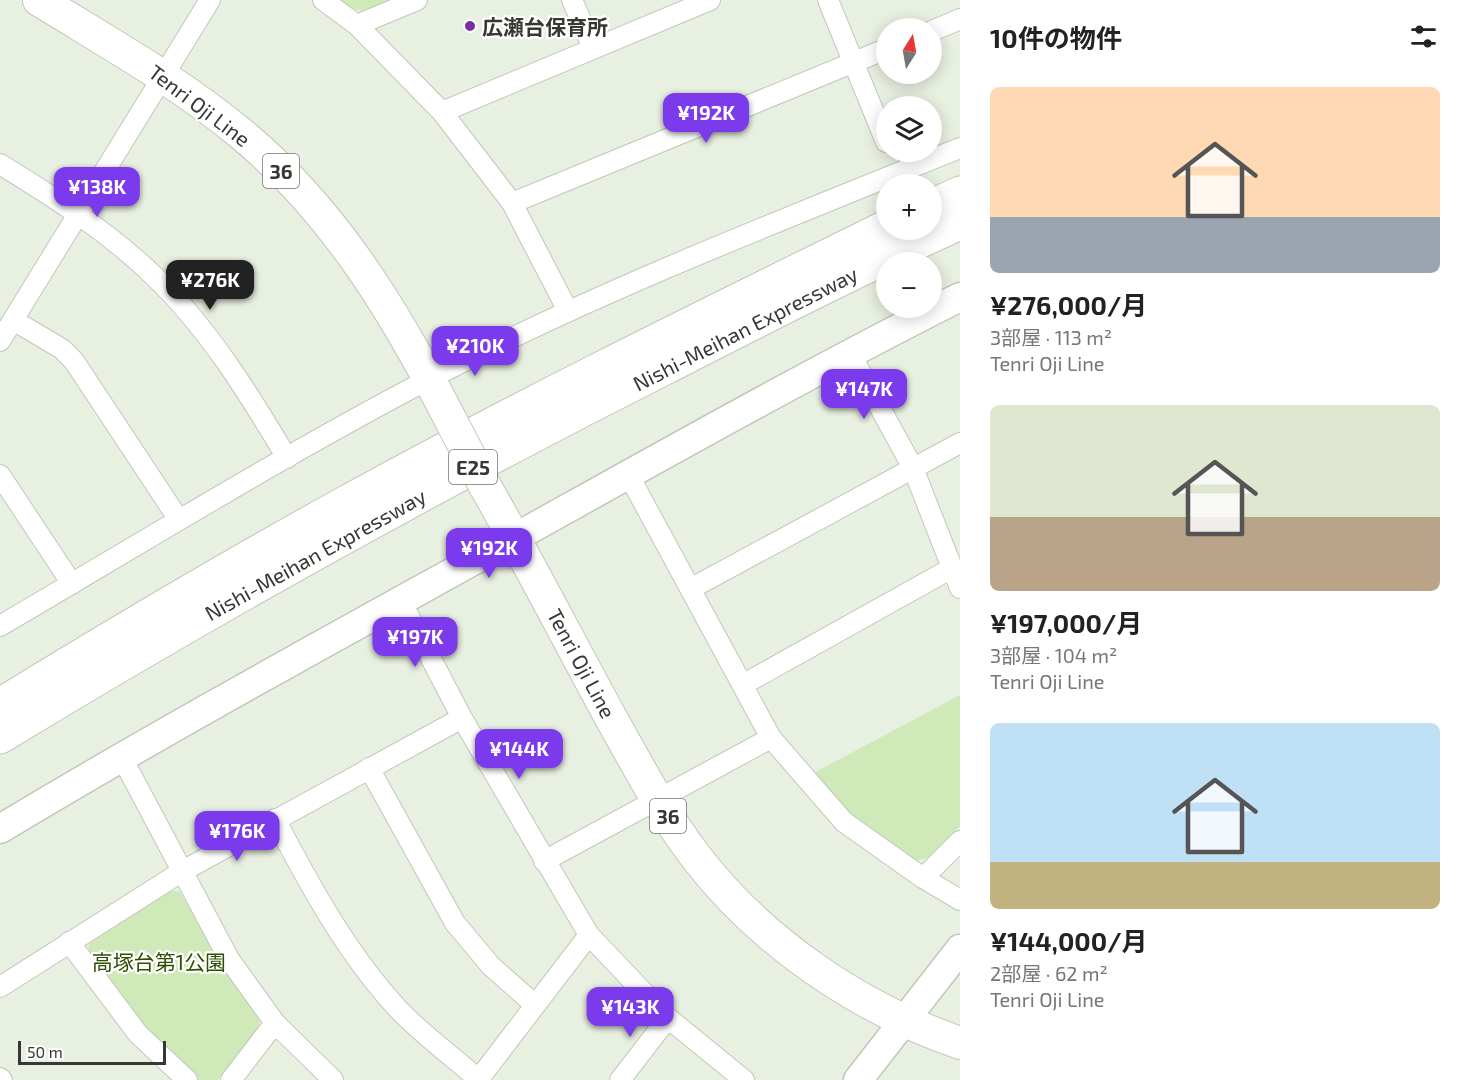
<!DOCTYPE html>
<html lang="ja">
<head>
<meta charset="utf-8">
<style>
  :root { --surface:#fff; --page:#f2f2f2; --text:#222; --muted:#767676; --accent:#7c3aed }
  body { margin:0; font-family:"Exo 2","Noto Sans JP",sans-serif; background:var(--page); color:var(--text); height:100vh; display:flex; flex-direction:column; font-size:22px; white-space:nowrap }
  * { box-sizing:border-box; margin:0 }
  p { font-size:20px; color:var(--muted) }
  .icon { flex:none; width:33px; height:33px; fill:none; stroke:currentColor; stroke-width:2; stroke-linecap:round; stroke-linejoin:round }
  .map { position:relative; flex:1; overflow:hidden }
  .panel { display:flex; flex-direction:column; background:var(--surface); width:510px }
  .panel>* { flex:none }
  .needle { width:39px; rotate:11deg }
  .fabs { position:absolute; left:876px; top:18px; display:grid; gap:12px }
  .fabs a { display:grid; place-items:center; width:66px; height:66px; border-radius:50%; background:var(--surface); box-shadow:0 3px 15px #0003; font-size:30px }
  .scale { position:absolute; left:18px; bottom:15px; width:148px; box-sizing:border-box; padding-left:6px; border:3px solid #363933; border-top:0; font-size:16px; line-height:21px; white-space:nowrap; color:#363933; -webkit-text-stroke:4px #fff; paint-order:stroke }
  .price { position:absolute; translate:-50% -51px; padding:0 14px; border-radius:12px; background:var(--accent); color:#fff; font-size:20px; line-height:39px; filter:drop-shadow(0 2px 3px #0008) }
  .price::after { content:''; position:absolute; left:50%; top:36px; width:18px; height:14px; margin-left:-9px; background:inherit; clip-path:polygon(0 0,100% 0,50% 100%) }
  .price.active { background:#222; color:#fff }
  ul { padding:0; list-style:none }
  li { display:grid; align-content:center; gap:12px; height:318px; padding:0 30px }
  li span { display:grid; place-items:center; height:186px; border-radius:9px; color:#555 }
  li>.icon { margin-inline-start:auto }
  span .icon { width:108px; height:108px; fill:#fffc; stroke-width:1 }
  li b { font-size:26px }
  h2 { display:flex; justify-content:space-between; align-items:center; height:72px; padding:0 30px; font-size:26px }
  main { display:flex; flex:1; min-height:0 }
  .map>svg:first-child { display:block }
  .green { fill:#cfe9b8 }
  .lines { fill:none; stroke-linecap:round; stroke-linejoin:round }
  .street-casing { stroke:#c0c8ba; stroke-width:22 }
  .secondary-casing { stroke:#c0c8ba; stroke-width:31 }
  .primary-casing { stroke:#c0c8ba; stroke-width:34 }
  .highway-casing { stroke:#c0c8ba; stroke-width:35 }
  .street { stroke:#fff; stroke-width:20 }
  .secondary { stroke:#fff; stroke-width:28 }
  .primary { stroke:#fff; stroke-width:32 }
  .highway { stroke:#fff; stroke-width:33 }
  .primary-bridge-casing { stroke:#c0c8ba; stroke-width:34; stroke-linecap:butt }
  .primary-bridge { stroke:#fff; stroke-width:32 }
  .poi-dot { fill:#7a30a2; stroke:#fff; stroke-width:2 }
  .labels { text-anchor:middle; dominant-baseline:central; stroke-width:4.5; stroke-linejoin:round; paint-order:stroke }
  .shield { fill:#fff; stroke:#727470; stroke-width:1.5 }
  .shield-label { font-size:20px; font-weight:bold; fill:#363933 }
  .poi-label { font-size:21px; font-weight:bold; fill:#363933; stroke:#fff; text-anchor:start }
  .street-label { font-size:21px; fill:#363933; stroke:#fff }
  .park-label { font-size:21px; fill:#2f4f00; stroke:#fff }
</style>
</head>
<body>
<main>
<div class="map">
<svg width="960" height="1080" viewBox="0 0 960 1080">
  <rect width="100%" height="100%" fill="#e8f0e1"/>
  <path class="green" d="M338 0H395C369 11 363 17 338 0Z
    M960 695V826L927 858 910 862 859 822 812 774Z
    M168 890 180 892 217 957 259 1015V1027L218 1080H197L142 1025 88 951 90 939Z"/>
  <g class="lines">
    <defs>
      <path id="street" d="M323 0 357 25 442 112 512 203 568 311
        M572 0 593 48
        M828 0 886 142
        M357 25 417 0
        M932 31 960 19
        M442 112 710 0
        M0 164C55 198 109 232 155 277 208 328 249 394 287 458
        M512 203 886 49
        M13 320 62 349 74 361 179 520
        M0 341 210 0
        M850 353 913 468 960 588
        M628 474 771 738 844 822 923 878 960 900
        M0 475 72 584
        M690 589 960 443
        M401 601 462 718 589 935 668 1018 744 1080
        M0 626C143 542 284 455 431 378 601 290 782 220 960 148
        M744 684 952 568
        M121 756 229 959 275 1023 333 1080
        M369 768 455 923 491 966 535 1005
        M275 819C310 886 347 954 399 1010 423 1035 452 1056 478 1079
        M544 861 771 738
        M923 878 960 841
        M69 942 138 1034 187 1080
        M0 987 181 872 462 718
        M0 1078 2 1080
        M231 1080 275 1023
        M478 1080 589 935
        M620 1080 668 1018"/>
      <path id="secondary" d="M0 829C158 734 319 646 480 557 639 469 797 379 960 297
        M858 1080 960 949"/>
      <path id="primary" d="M39 0C107 42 177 81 239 132 332 208 394 310 448 415
        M485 486C529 563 569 641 611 718 638 766 663 814 696 857 762 943 859 1008 960 1043"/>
      <path id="highway" d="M932 206 960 193
        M0 705C114 635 229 567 345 503 523 405 705 316 886 227
        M0 737C217 605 439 482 665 368 763 318 860 268 960 223"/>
    </defs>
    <use href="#street" class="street-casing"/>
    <use href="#secondary" class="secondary-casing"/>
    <use href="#primary" class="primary-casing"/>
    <use href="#highway" class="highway-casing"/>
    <use href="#street" class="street"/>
    <use href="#secondary" class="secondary"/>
    <use href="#primary" class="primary"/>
    <use href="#highway" class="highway"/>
    <defs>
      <path id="primary-bridge" d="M448 415 485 486"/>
    </defs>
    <use href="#primary-bridge" class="primary-bridge-casing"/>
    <use href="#primary-bridge" class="primary-bridge"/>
  </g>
  <circle class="poi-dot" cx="470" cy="26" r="6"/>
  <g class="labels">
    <g class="shield">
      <rect x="263" y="154" width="36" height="34" rx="4.5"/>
      <rect x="449" y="450" width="48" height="34" rx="4.5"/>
      <rect x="650" y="799" width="36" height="34" rx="4.5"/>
    </g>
    <g class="shield-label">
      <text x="281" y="171">36</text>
      <text x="473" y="467">E25</text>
      <text x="668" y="816">36</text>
    </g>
    <g class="poi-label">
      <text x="482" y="26">広瀬台保育所</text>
    </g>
    <g class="street-label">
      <text transform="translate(200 105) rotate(37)">Tenri Oji Line</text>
      <text transform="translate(745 328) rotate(-27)">Nishi-Meihan Expressway</text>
      <text transform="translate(315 554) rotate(-29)">Nishi-Meihan Expressway</text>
      <text transform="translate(582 663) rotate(62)">Tenri Oji Line</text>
    </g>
    <g class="park-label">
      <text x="159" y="961">高塚台第1公園</text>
    </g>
  </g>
</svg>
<div class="fabs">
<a><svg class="needle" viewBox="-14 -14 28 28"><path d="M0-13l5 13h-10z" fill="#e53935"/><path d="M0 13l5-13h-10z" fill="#767676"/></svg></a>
<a><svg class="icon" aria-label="layers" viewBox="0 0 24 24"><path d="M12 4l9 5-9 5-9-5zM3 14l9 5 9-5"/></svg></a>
<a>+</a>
<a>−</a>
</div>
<div class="scale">50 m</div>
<b class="price" style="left:706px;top:144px">¥192K</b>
<b class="price" style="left:97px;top:218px">¥138K</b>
<b class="price active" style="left:210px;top:311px">¥276K</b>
<b class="price" style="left:475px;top:377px">¥210K</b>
<b class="price" style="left:864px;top:420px">¥147K</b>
<b class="price" style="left:489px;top:579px">¥192K</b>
<b class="price" style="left:415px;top:668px">¥197K</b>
<b class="price" style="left:519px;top:780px">¥144K</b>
<b class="price" style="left:237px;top:862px">¥176K</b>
<b class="price" style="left:630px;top:1038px">¥143K</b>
</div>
<section class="panel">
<h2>10件の物件<svg class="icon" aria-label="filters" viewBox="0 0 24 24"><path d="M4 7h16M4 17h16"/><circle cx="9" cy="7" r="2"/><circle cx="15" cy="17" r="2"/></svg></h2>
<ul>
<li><span style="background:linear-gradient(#ffd9b3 70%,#9aa5b1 0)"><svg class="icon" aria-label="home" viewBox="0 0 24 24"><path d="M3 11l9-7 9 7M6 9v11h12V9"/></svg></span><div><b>¥276,000/月</b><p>3部屋 · 113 m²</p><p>Tenri Oji Line</p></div></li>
<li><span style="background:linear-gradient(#dfe7d0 60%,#b9a48a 0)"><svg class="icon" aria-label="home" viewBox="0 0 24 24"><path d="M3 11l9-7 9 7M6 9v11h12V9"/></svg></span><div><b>¥197,000/月</b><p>3部屋 · 104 m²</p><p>Tenri Oji Line</p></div></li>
<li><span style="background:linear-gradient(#bfe0f5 75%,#c2b280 0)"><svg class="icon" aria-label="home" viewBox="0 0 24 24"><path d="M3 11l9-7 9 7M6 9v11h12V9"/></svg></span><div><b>¥144,000/月</b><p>2部屋 · 62 m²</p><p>Tenri Oji Line</p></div></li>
</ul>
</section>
</main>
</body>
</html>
